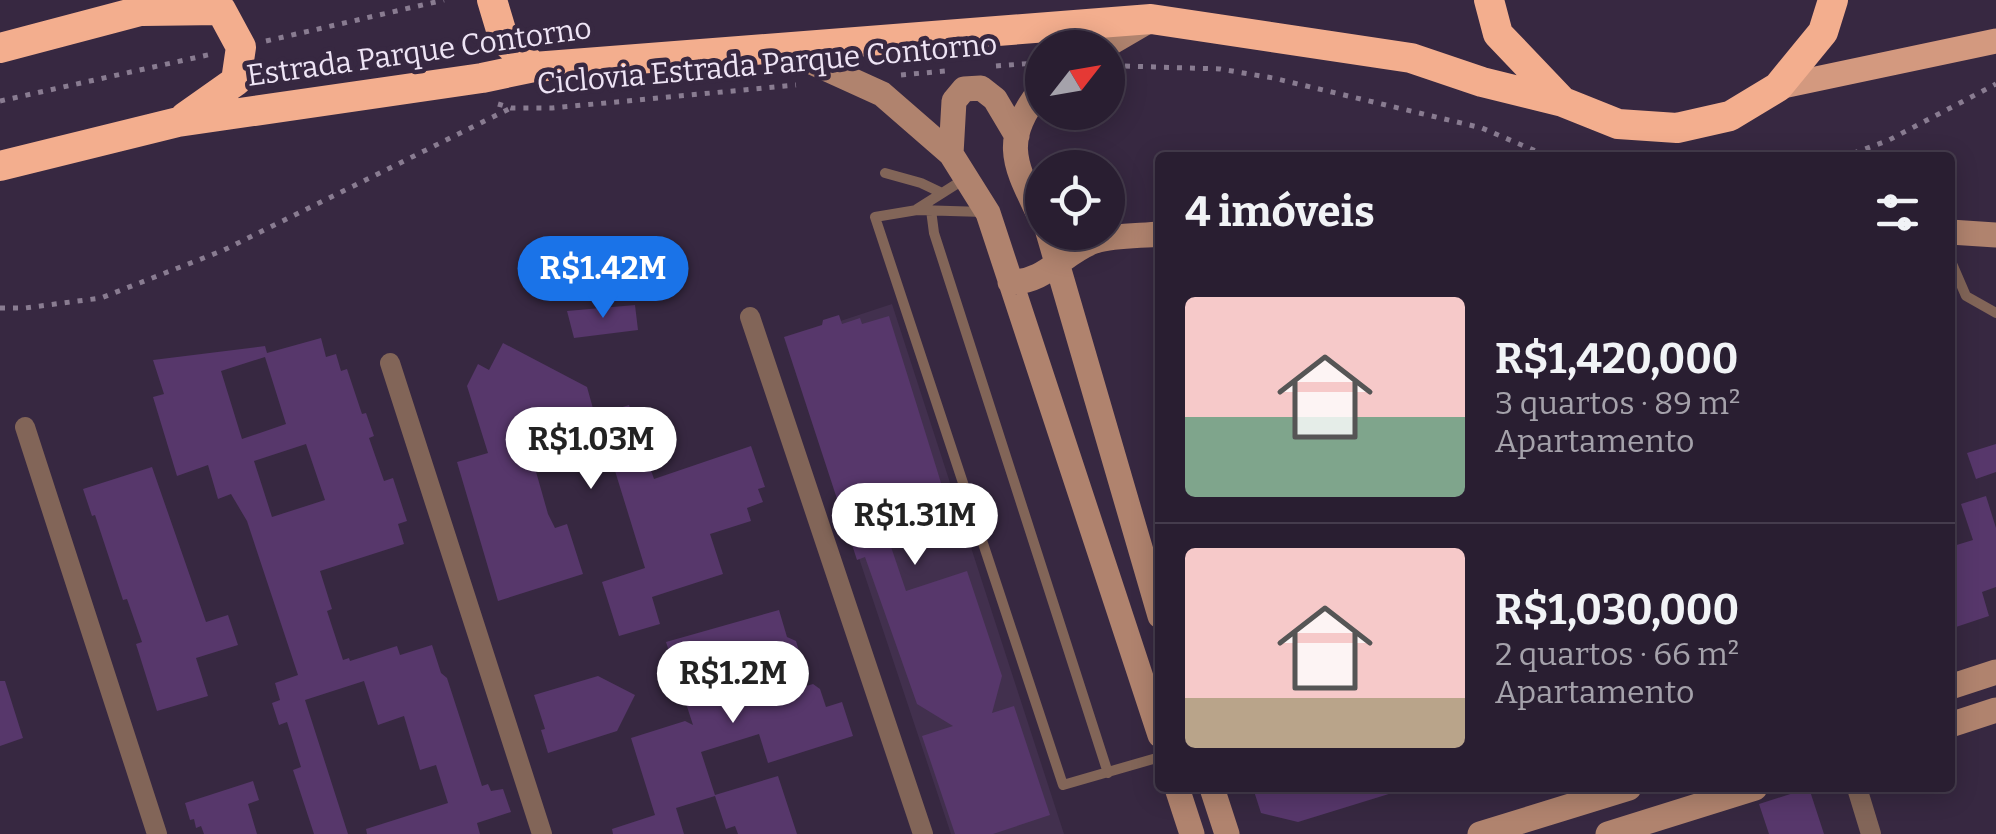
<!DOCTYPE html>
<html lang="pt">
<head>
<meta charset="utf-8">
<style>
  :root { --surface:#291e31; --page:#312739; --text:#f1f3f6; --muted:#a5a2ab; --line:#453c4d; --accent:#1a73e8 }
  body { margin:0; font-family:Bitter,serif; background:var(--page); color:var(--text); height:100vh; display:flex; flex-direction:column; font-size:38px; white-space:nowrap }
  * { box-sizing:border-box; margin:0 }
  p { font-size:32px; color:var(--muted) }
  .icon { flex:none; width:55px; height:55px; fill:none; stroke:currentColor; stroke-width:2; stroke-linecap:round; stroke-linejoin:round }
  .map { position:relative; flex:1; overflow:hidden }
  .side { position:absolute; left:1155px; top:152px; width:800px; height:640px; display:flex; flex-direction:column; background:var(--surface); border-radius:10px; box-shadow:0 5px 25px #0003,0 0 0 2px var(--line) }
  .side>* { flex:none }
  .needle { width:65px; rotate:59deg }
  .fabs { position:absolute; left:1025px; top:30px; display:grid; gap:20px }
  .fabs a { display:grid; place-items:center; width:100px; height:100px; border-radius:50%; background:var(--surface); box-shadow:0 5px 25px #0003,0 0 0 2px var(--line); font-size:50px }
  .price { position:absolute; translate:-50% -85px; padding:0 22px; border-radius:35px; background:#fff; color:#222; font-size:32px; line-height:65px; filter:drop-shadow(0 2px 5px #0008) }
  .price::after { content:''; position:absolute; left:50%; top:60px; width:30px; height:22px; margin-left:-15px; background:inherit; clip-path:polygon(0 0,100% 0,50% 100%) }
  .price.current { background:var(--accent); color:#fff }
  ul { padding:0; list-style:none }
  li { display:flex; align-items:center; gap:30px; height:250px; padding:0 30px }
  li+li { border-top:2px solid var(--line) }
  li span { display:grid; place-items:center; flex:none; width:280px; height:200px; border-radius:10px; color:#555 }
  li>.icon { margin-inline-start:auto }
  span .icon { width:120px; height:120px; fill:#fffc; stroke-width:1 }
  li b { font-size:42px }
  h2 { display:flex; justify-content:space-between; align-items:center; height:120px; padding:0 30px; font-size:42px }
  .map>svg:first-child { display:block }
  .built { fill:#42304e }
  .building { fill:#57376b; fill-rule:evenodd }
  .lines { fill:none; stroke-linecap:round; stroke-linejoin:round }
  .path { stroke:#897c91; stroke-width:5; stroke-dasharray:5 8; stroke-linecap:butt }
  .lane { stroke:#826558; stroke-width:10 }
  .street { stroke:#826558; stroke-width:20 }
  .secondary { stroke:#b0836e; stroke-width:25 }
  .primary { stroke:#d3997f; stroke-width:25 }
  .highway { stroke:#f3ae8e; stroke-width:30 }
  .labels { text-anchor:middle; dominant-baseline:central; stroke-width:9; stroke-linejoin:round; paint-order:stroke }
  .street-label { font-size:30px; fill:#eee4f5; stroke:#372841 }
</style>
</head>
<body>
<div class="map">
<svg width="1996" height="834" viewBox="0 0 1996 834">
  <rect width="100%" height="100%" fill="#372841"/>
  <path class="built" d="M892 304 1064 834H951L786 339Z"/>
  <path class="building" d="M635 305 638 330 574 338 567 311Z
    M839 315 842 324 860 318 862 324 889 316 952 518 888 538 906 591 967 571 1002 676 992 713 1014 706 1050 815 993 834H955L922 736 953 726 917 704 865 557 857 560 784 337 822 325 823 320Z
    M321 338 326 357 336 354 341 371 347 369 362 414 366 413 374 436 369 438 384 481 393 478 407 521 398 524 404 544 320 571 332 609 327 611 343 660 349 658 350 661 397 646 400 655 432 645 441 673 447 678 482 786 488 784 491 791 503 789 511 812 477 823 480 834H367L366 829 448 803 436 765 420 770 404 716 378 725 364 681 305 700 348 834H314L293 770 301 767 287 722 279 725 272 703 280 700 275 683 298 675 247 521 231 494 218 499 208 465 177 476 153 397 164 394 153 360 265 346 267 353ZM265 357 286 424 242 439 221 371ZM306 444 325 500 272 517 254 461Z
    M503 343 587 387 594 412 600 410 601 414 629 405 654 479 751 446 765 487 758 489 763 502 747 508 751 521 710 534 723 574 652 597 660 624 619 636 602 582 645 568 603 432 531 454 548 514 555 528 567 524 583 574 498 601 457 462 488 453 467 386 478 364 489 370Z
    M1996 444V472L1976 479 1967 453Z
    M152 467 206 622 228 615 238 645 196 658 208 696 157 711 136 644 142 642 127 599 123 600 95 515 92 516 83 489Z
    M1986 496 1996 528V587L1982 592 1989 616 1950 629V547L1973 540 1961 504Z
    M779 610 787 637 796 641 799 651 774 696 813 684 820 689 826 707 842 702 853 736 768 763 759 734 701 752 715 795 778 776 797 834H738L735 826 726 829 715 796 676 808 684 834H613L612 829 655 815 631 738 685 721 693 725 666 642Z
    M598 676 635 695 617 731 548 753 541 730 545 729 534 695Z
    M0 681H5L23 738 0 746Z
    M253 781 259 800 248 804 257 834H204L201 826 196 828 194 819 190 820 185 803Z
    M1253 788H1391L1392 793 1298 822 1261 813Z
    M1809 788 1824 834H1769L1759 804Z"/>
  <g class="lines">
    <path class="path" d="M266 41 444 0
      M996 66 1035 63
      M1125 66 1220 69 1273 78 1482 128 1552 158
      M901 75 945 71
      M0 101 212 54
      M498 104 511 108H552L796 85
      M1841 158 1889 140 1996 84
      M0 308H25L101 298 224 250 511 108"/>
    <path class="lane" d="M885 173 921 183 942 193
      M917 209 966 178
      M931 210 934 233 1108 773
      M984 212 917 210 875 217 1063 785 1160 757
      M1950 259 1966 296 1996 313"/>
    <path class="street" d="M750 317 923 834
      M390 363 542 834
      M25 427 157 834
      M1857 788 1871 834"/>
    <path class="secondary" d="M1102 48 1150 20
      M783 49 882 94 951 154 988 213 1160 735
      M1042 88C999 143 1015 164 1042 221
      M951 154 954 101 964 89 981 88 995 99 1017 136
      M1048 232 1160 616
      M1950 232 1996 235
      M1010 282C1046 283 1063 252 1095 241 1114 235 1140 236 1160 234
      M1950 687 1996 672
      M1950 725 1996 710
      M1177 788 1192 834
      M1212 788 1227 834
      M1480 834 1629 788
      M1608 834 1755 788"/>
    <path class="primary" d="M1778 87 1996 41"/>
    <path class="highway" d="M492 0 504 40 534 67
      M1489 0 1498 34 1563 102 1618 124 1677 128 1730 116 1778 87 1823 32 1833 0
      M142 11 221 10 241 47 236 81 185 117
      M0 48 159 6
      M0 166 178 122 482 78 534 67 1151 19 1411 58 1482 82 1563 102"/>
  </g>
  <g class="labels">
    <g class="street-label">
      <text transform="translate(419 52) rotate(-8)">Estrada Parque Contorno</text>
      <text transform="translate(767 64) rotate(-5)">Ciclovia Estrada Parque Contorno</text>
    </g>
  </g>
</svg>
<div class="fabs">
<a><svg class="needle" viewBox="-14 -14 28 28"><path d="M0-13l5 13h-10z" fill="#e53935"/><path d="M0 13l5-13h-10z" fill="#a5a2ab"/></svg></a>
<a><svg class="icon" aria-label="locate" viewBox="0 0 24 24"><circle cx="12" cy="12" r="6"/><path d="M12 2v4M12 18v4M2 12h4M18 12h4"/></svg></a>
</div>
<b class="price current" style="left:603px;top:321px">R$1.42M</b>
<b class="price" style="left:591px;top:492px">R$1.03M</b>
<b class="price" style="left:915px;top:568px">R$1.31M</b>
<b class="price" style="left:733px;top:726px">R$1.2M</b>
<section class="side">
<h2>4 imóveis<svg class="icon" aria-label="filters" viewBox="0 0 24 24"><path d="M4 7h16M4 17h16"/><circle cx="9" cy="7" r="2"/><circle cx="15" cy="17" r="2"/></svg></h2>
<ul>
<li><span style="background:linear-gradient(#f6c9c9 60%,#7fa58c 0)"><svg class="icon" aria-label="home" viewBox="0 0 24 24"><path d="M3 11l9-7 9 7M6 9v11h12V9"/></svg></span><div><b>R$1,420,000</b><p>3 quartos · 89 m²</p><p>Apartamento</p></div></li>
<li><span style="background:linear-gradient(#f6c9c9 75%,#b9a48a 0)"><svg class="icon" aria-label="home" viewBox="0 0 24 24"><path d="M3 11l9-7 9 7M6 9v11h12V9"/></svg></span><div><b>R$1,030,000</b><p>2 quartos · 66 m²</p><p>Apartamento</p></div></li>
</ul>
</section>
</div>
</body>
</html>
